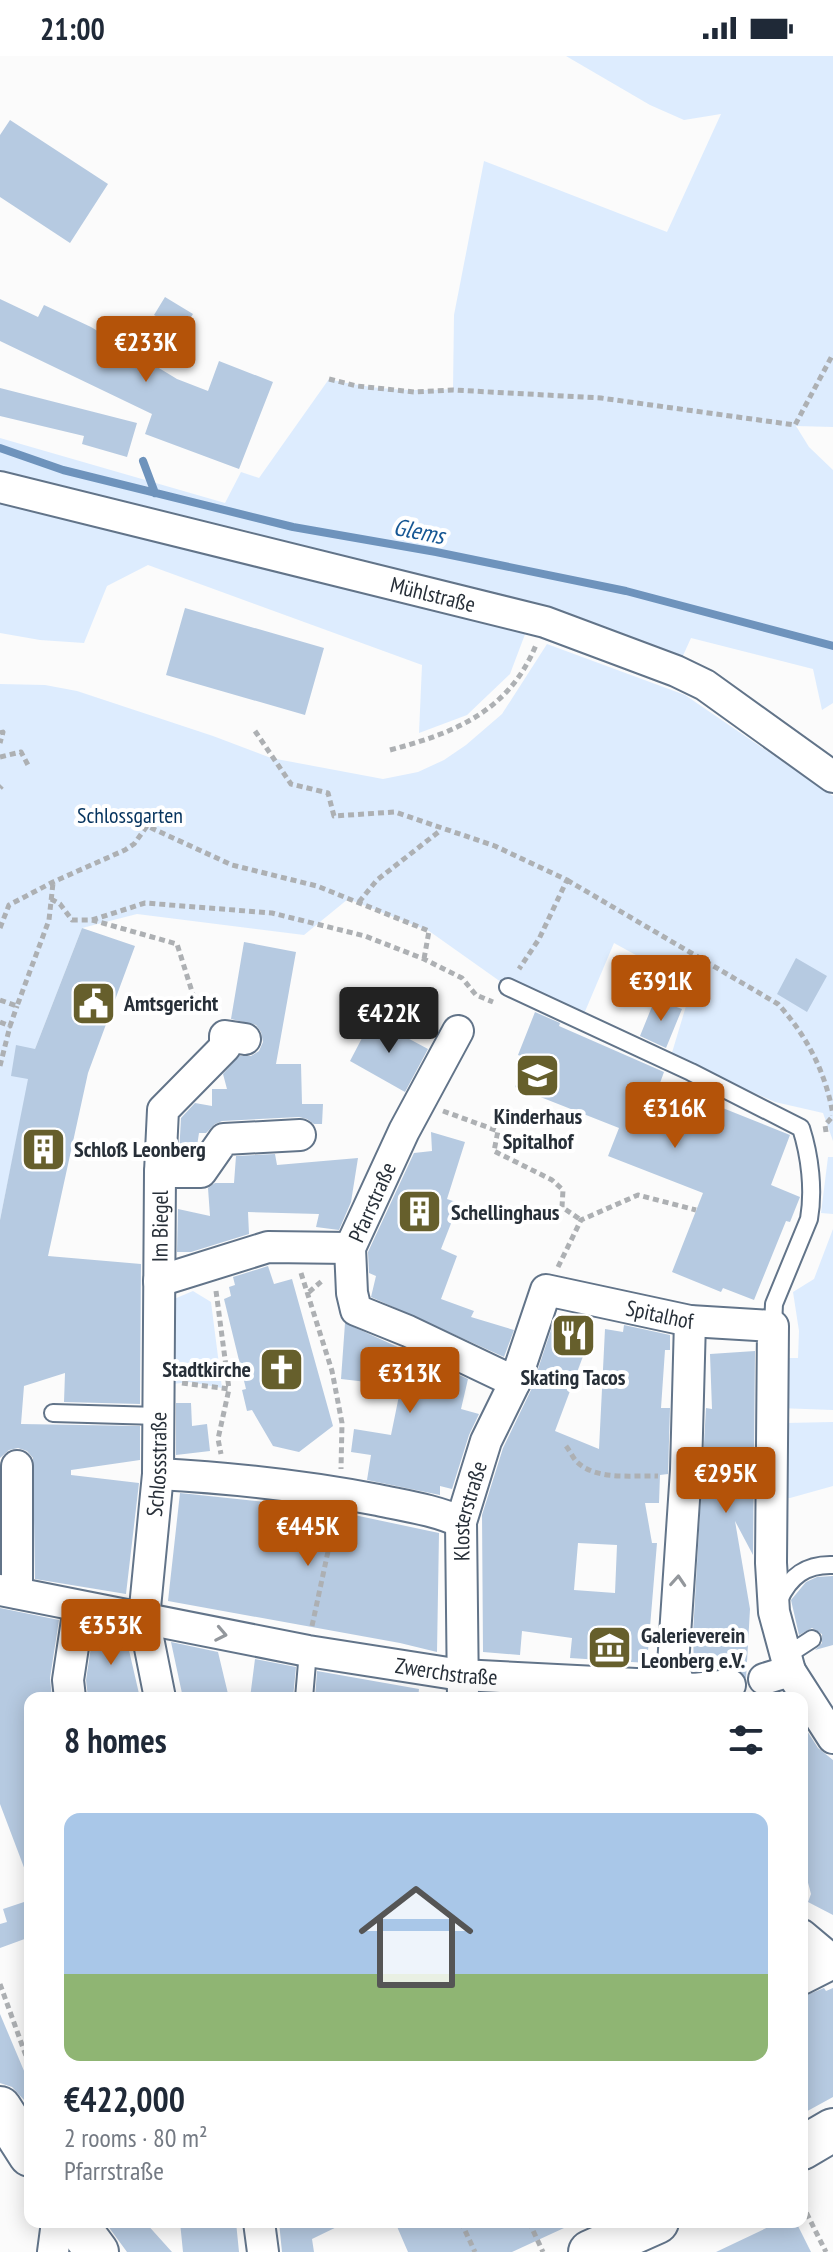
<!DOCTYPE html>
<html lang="en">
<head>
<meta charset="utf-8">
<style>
  :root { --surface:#fff; --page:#f6f6f7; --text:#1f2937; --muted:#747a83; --line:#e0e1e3; --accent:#b45309 }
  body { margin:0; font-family:"PT Sans Narrow",sans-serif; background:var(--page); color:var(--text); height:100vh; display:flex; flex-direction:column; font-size:30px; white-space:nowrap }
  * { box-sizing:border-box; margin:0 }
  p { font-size:26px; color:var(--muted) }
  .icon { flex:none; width:44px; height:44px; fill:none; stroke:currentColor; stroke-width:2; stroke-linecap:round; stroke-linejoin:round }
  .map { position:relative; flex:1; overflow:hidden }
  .sheet { position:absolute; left:24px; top:1636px; width:784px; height:536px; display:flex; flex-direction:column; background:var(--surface); border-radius:16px; box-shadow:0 4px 20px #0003 }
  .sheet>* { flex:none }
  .price { position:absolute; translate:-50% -68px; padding:0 18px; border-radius:8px; background:var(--accent); color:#fff; font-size:26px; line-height:52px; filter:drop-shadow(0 2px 4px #0008) }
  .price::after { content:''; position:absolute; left:50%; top:48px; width:24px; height:18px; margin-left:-12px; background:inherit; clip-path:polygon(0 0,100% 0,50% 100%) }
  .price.selected { background:#222; color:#fff }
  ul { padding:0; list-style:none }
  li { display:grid; align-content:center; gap:16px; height:424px; padding:0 40px }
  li+li { border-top:2px solid var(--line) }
  li span { display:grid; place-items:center; height:248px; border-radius:16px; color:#555 }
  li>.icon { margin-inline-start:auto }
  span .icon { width:144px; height:144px; fill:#fffc; stroke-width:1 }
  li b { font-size:34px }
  h2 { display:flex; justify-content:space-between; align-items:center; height:96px; padding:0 40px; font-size:34px }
  .status { display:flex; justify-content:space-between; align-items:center; height:56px; padding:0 40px; background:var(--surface); direction:ltr }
  .status svg { height:22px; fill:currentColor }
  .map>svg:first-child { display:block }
  .green { fill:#ddecfe }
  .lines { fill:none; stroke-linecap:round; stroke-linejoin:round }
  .stream { stroke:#6e93bc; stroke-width:8 }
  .building { fill:#b6cae1; fill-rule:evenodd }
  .lane-casing { stroke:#627489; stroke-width:20 }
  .street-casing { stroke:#627489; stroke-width:34 }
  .secondary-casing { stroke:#627489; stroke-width:46 }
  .path { stroke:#adb0b3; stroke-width:5; stroke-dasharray:6 4; stroke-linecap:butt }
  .lane { stroke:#fff; stroke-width:16 }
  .street { stroke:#fff; stroke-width:30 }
  .secondary { stroke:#fff; stroke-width:42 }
  .oneway { stroke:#93979c }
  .labels { text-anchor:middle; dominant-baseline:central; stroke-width:8; stroke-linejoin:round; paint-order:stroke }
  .street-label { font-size:22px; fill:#272f38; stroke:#fff }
  .park-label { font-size:22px; fill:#05335e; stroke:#fff }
  .poi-label { font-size:22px; font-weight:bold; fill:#272f38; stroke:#fff; text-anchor:start }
  .water-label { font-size:24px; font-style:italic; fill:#165794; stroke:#fff }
</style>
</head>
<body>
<div class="status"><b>21:00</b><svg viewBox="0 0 49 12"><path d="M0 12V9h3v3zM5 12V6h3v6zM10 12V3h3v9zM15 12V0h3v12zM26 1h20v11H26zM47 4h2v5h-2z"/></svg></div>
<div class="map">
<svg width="833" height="2196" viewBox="0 0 833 2196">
  <rect width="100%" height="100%" fill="#fbfbfb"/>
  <path class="green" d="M566 0H833V371L796 370 809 391 833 414V647L822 654 813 613 691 582 676 615 545 566 245 474 0 429V382L225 447 241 416 259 422 329 323C370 333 410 336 453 333L454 259 484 105 667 176 721 58 684 64 650 49Z
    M0 431 527 573 510 618 467 659 419 677 422 609 148 509 107 530 84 587 40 584 0 577Z
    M547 588 685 639 833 740V1085L823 1057 775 1046 671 1000 692 930 614 887 581 965 508 931 429 875 348 843 304 879 137 858 82 872 35 993 0 1164V628L45 629 77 635 213 680 271 702 383 723 418 716 444 704 466 689 502 658Z
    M828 1101H833V1158L821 1157Z
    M833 1173V1354L778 1352 780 1302H798L799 1275 793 1236 814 1223Z
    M193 1235 211 1246 222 1332 189 1326 173 1328 174 1243Z
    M833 1366V1430L790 1442H770L786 1367Z"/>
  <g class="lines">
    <path class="stream" d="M0 392 63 414 293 471 436 496 626 535 833 590
      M143 405 155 437"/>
  </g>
  <path class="building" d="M10 64 108 128 70 187 0 141V79Z
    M165 241 193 258 182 276 154 259Z
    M0 243 38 261 44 249 91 271 177 323 208 335 219 305 273 326 239 413 145 378 152 358 0 285Z
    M0 332 137 367 127 401 82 388 84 380 0 360Z
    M185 552 324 592 305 659 166 619Z
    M82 872 135 890 88 1017 48 1200 141 1208 140 1348 64 1346 65 1317 24 1330 21 1368 140 1370V1404L71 1414V1419L139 1427 126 1538 35 1523 33 1402 27 1395 18 1392 9 1394 0 1402V1164L28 1023 11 1020 16 989 35 993Z
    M244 886 296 896 276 1008H301L302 1048H323L322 1068H314L307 1063 299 1061 222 1065 215 1068 206 1077H199L197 1090 192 1098H179L181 1062 195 1047 212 1050V1033H227L223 1018 239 1000H251L259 995 263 986 261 976 256 969 231 963Z
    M796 902 827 920 807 956 777 938Z
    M655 943 682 953 666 992 640 980Z
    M535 956 560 967 559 970 664 1016 660 1027 790 1079 771 1129 800 1141 790 1166 786 1165 754 1244 723 1232 721 1236 672 1216 703 1137 608 1100 619 1072 515 1031 526 1002 518 999Z
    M372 963 428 993 405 1036 350 1005Z
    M431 1076 465 1086 447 1143 459 1147 441 1193 457 1200 441 1243 474 1255 471 1261 514 1274 504 1301 371 1241 376 1220 369 1217 368 1196 414 1097 432 1095Z
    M275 1098 277 1109 358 1102 351 1146 339 1174 316 1171 319 1158 248 1156 249 1178 191 1196H177L178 1153 210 1160 208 1132 215 1127H234L236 1100Z
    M268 1210 274 1228 292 1223 333 1370 299 1396 273 1390 252 1354 247 1355 242 1334 246 1333 224 1243 231 1240 229 1231 235 1229 233 1221Z
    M554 1265 594 1271 555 1375 599 1393 605 1273 623 1276 624 1269 670 1279V1294H665L661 1352H670L668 1418 660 1419 659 1447H645L652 1487H657L647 1607 570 1602 572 1582 522 1575 520 1599 483 1596 482 1459 503 1392 531 1334ZM578 1487 617 1489 615 1537 574 1534Z
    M345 1267 468 1323 461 1353 479 1358 469 1379 452 1433 440 1430V1439L367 1424 371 1399 351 1396 354 1373 391 1379 401 1330 341 1323Z
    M755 1295 753 1499 735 1465 750 1553 746 1623 736 1612 725 1610 694 1612 693 1578 706 1352 712 1353 710 1298Z
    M176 1347H191L192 1370 207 1368 210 1395 176 1399Z
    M180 1437 321 1452 439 1477 437 1596 400 1587 168 1545Z
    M833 1520V1589L815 1594 822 1587V1578L812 1572 799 1579 791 1544 806 1526 817 1521Z
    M0 1552 59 1564 50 1622 52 1642H30V1822H28L0 1748Z
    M94 1571 125 1577 140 1642H88L86 1624Z
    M171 1586 218 1596 229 1642H183Z
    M255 1603 296 1611 293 1642H250Z
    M317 1615 419 1633 418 1642H315Z
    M802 1667 818 1692 833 1704V1859L808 1846 811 1838 802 1804Z
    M30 1844V1881L0 1892V1868L7 1866 3 1853Z
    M824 1932 826 1935 833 1932V2041L802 2058V1941Z
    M0 1958 30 2029V2040L24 2044 12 2031 0 2027Z
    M105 2166H145L172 2196H127Z
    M180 2166H236L239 2196H183Z
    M279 2166H347L312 2183 314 2196H282Z
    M395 2166H577L512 2196H408Z
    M779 2166H796L811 2196H716Z"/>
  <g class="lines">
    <defs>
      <path id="lane" d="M508 931 691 1016 801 1072C810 1100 814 1134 809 1163L774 1248 773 1270
        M53 1357 158 1360
        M779 1544C790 1520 806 1508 833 1509
        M786 1600 812 1583
        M304 1642 308 1595"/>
      <g id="street">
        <path id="s1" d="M0 431 545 566 676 615 705 629 833 721"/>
        <path d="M458 975 404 1075 350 1192 352 1237 356 1254 408 1275 515 1326"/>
        <path d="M160 1116H201L224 1083 300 1079"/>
        <path d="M159 1225 268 1191 350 1192"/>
        <path d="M158 1418C232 1422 305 1430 378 1444 406 1450 435 1454 461 1466"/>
        <path id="s2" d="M0 1534 308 1595 461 1619 636 1628 694 1633 730 1629"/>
        <path d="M17 1537V1410"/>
        <path d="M764 1623 790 1615 833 1682"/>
        <path d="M70 1642 68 1624 79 1551"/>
        <path id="s3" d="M160 1642 144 1562 158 1418 160 1116 163 1054 225 991V980L245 983"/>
        <path id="s4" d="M463 1642 461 1466 486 1385 515 1326 546 1234 690 1265 773 1270 771 1507 774 1556 790 1615"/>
        <path d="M683 1642 673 1609 686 1414 690 1265"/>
        <path d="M802 1879 833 1905"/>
        <path d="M802 1923 833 1907"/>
        <path d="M259 2166 263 2196"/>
        <path d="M53 2196 57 2166"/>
      </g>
      <path id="secondary" d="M0 2052 30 2099
        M802 2092 833 2074
        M75 2166 97 2196
        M590 2196 657 2166"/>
    </defs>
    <use href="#lane" class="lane-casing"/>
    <use href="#street" class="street-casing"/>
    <use href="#secondary" class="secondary-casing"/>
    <path class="path" d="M329 323 357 330 414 336 453 334 601 342 795 369 833 298
      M255 675 291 728 328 737 334 760 395 756 495 790 567 824 539 883 519 913
      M0 677 3 676 0 687
      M390 694C455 677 509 655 536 589
      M0 701 21 696 28 709
      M0 732 2 730
      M567 824 778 948C807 980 826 1017 833 1059
      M51 843 60 848 72 864H92L177 888 195 945 211 957
      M359 846 377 824 441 774
      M92 864 145 847 272 857 365 880 424 903 462 922 476 939 493 946
      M0 872 9 849 53 826 125 794 134 788 147 770 232 809 317 830 429 875 424 903
      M0 944 17 950 49 864 53 827
      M0 966 10 970 17 950
      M0 1010 10 970
      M443 1055 498 1075 494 1095 552 1124 563 1134 562 1151 581 1164
      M826 1076 825 1069 833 1060
      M558 1211 581 1164 638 1139 696 1154
      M301 1217 332 1315 342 1367 341 1413
      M216 1235 229 1333
      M309 1236 323 1224
      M182 1327 229 1333 218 1383 221 1398
      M566 1390C570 1395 573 1402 577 1406 597 1425 634 1419 658 1420
      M312 1570 335 1463
      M0 1928 30 2011
      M802 2148 826 2196
      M461 2166 475 2196
      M529 2166 543 2196"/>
    <use href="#lane" class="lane"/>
    <use href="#street" class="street"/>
    <use href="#secondary" class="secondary"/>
  </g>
  <defs><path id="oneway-chevron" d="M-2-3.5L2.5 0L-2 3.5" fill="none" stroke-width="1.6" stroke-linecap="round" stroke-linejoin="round" transform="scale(2)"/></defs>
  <g class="oneway">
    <use href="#oneway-chevron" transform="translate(678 1525) rotate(-86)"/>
    <use href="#oneway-chevron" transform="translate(221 1578) rotate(11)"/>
  </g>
  <defs>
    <symbol id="civic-square" viewBox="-11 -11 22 22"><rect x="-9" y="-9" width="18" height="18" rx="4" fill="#665f2c" stroke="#fff"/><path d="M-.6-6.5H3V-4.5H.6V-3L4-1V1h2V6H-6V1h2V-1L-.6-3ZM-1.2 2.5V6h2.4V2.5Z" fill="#fff"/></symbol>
    <symbol id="school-square" viewBox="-11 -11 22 22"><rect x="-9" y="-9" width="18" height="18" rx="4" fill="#665f2c" stroke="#fff"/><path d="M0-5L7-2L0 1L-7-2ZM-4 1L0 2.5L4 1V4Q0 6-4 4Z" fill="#fff"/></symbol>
    <symbol id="building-square" viewBox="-11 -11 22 22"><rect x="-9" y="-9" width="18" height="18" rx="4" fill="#665f2c" stroke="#fff"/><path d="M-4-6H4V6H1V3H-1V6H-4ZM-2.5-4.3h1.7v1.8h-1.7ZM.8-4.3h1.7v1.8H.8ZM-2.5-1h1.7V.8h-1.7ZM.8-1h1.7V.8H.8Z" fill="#fff"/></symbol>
    <symbol id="restaurant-square" viewBox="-11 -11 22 22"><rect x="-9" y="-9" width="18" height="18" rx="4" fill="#665f2c" stroke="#fff"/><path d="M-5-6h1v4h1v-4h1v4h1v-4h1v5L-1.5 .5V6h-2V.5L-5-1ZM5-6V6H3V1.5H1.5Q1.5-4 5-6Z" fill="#fff"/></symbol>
    <symbol id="church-square" viewBox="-11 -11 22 22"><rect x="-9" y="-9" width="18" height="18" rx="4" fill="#665f2c" stroke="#fff"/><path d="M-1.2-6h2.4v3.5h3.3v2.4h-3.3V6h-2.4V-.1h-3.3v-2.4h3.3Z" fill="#fff"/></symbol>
    <symbol id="museum-square" viewBox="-11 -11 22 22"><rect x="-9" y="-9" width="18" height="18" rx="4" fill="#665f2c" stroke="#fff"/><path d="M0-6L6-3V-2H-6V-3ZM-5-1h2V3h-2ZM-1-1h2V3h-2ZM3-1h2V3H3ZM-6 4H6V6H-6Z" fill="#fff"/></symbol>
  </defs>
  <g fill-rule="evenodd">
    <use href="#civic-square" x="68" y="922" width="51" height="51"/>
    <use href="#school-square" x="512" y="994" width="51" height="51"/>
    <use href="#building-square" x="18" y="1068" width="51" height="51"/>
    <use href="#building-square" x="394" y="1130" width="51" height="51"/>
    <use href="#restaurant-square" x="548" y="1254" width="51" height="51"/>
    <use href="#church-square" x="256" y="1288" width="51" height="51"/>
    <use href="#museum-square" x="584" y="1566" width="51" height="51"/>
  </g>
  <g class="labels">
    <g class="street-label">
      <text stroke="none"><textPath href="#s1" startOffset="446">Mühlstraße</textPath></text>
      <text transform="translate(372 1146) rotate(-66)">Pfarrstraße</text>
      <text stroke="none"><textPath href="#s3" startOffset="474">Im Biegel</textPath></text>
      <text stroke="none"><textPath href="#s4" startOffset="540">Spitalhof</textPath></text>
      <text stroke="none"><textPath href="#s3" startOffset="236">Schlossstraße</textPath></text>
      <text stroke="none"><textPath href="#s4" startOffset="188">Klosterstraße</textPath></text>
      <text stroke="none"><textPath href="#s2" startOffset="454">Zwerchstraße</textPath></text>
    </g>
    <g class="park-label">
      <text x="130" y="759">Schlossgarten</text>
    </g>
    <g class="poi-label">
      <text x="124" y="947">Amtsgericht</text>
      <text x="538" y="1060" text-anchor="middle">Kinderhaus<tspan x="538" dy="25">Spitalhof</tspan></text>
      <text x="74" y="1093">Schloß Leonberg</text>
      <text x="451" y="1156">Schellinghaus</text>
      <text x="251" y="1313" text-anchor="end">Stadtkirche</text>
      <text x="573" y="1321" text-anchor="middle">Skating Tacos</text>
      <text x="641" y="1579">Galerieverein<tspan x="641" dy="25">Leonberg e.V.</tspan></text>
    </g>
    <g class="water-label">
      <text transform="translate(419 475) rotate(11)">Glems</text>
    </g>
  </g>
</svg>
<b class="price" style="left:146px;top:328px">€233K</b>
<b class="price" style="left:661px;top:967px">€391K</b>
<b class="price selected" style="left:389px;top:999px">€422K</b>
<b class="price" style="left:675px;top:1094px">€316K</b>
<b class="price" style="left:410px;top:1359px">€313K</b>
<b class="price" style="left:726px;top:1459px">€295K</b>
<b class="price" style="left:308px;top:1512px">€445K</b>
<b class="price" style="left:111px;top:1611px">€353K</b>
<section class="sheet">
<h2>8 homes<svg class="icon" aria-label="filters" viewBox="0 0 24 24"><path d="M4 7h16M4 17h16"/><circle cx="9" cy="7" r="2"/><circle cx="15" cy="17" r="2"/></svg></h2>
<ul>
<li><span style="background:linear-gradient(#a9c7e8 65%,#8fb573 0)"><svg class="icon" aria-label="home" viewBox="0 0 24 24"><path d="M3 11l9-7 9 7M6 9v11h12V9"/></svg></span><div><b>€422,000</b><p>2 rooms · 80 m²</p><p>Pfarrstraße</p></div></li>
</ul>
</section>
</div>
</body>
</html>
